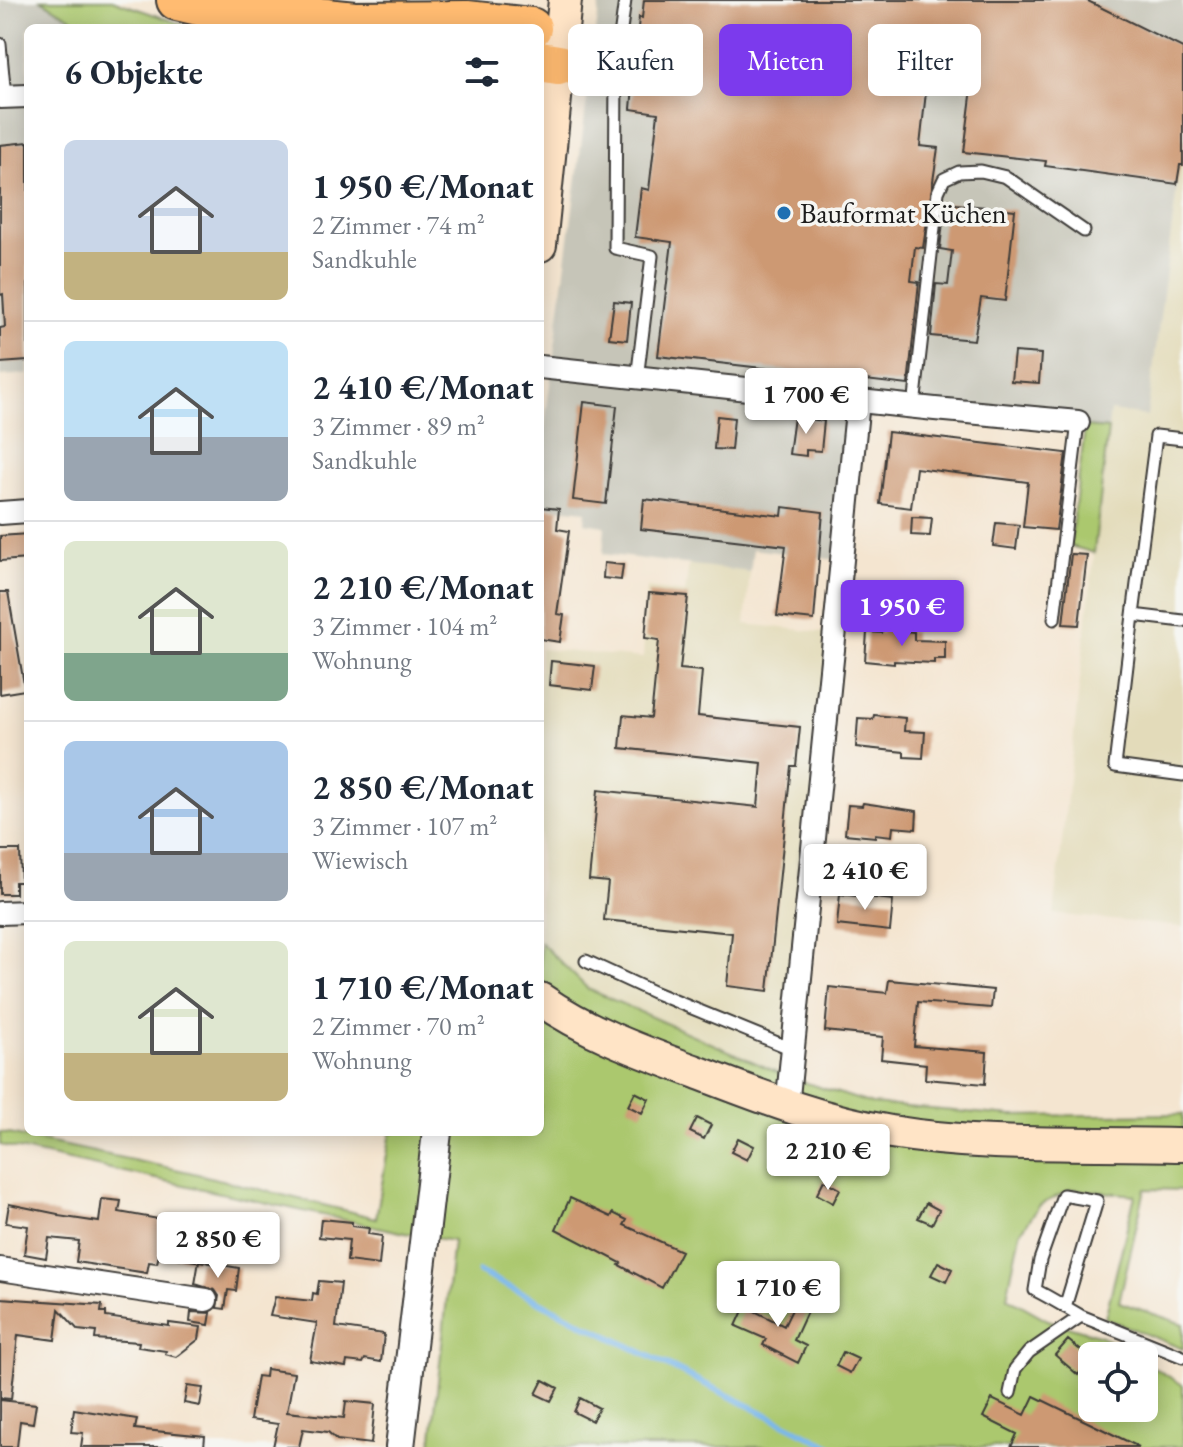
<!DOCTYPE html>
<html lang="de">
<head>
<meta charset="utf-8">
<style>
  :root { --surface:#fff; --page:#f2f2f3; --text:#1f2937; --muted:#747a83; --line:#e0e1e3; --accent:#7c3aed }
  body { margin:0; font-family:"EB Garamond",serif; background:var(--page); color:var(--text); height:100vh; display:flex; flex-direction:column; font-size:30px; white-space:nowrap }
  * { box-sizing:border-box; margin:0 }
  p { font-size:26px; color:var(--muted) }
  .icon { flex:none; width:44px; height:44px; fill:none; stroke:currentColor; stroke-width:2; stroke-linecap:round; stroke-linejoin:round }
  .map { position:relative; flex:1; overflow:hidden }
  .details { position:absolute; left:24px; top:24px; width:520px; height:1112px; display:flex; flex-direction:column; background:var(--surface); border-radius:12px; box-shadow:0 4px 20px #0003 }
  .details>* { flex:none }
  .hud { position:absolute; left:568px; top:24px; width:494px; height:72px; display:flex; gap:16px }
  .fabs { position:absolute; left:1078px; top:1342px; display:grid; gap:16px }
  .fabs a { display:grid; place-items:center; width:80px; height:80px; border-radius:12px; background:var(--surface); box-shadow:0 4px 20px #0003; font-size:40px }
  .price { position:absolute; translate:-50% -68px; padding:0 18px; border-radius:8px; background:#fff; color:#222; font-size:26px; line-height:52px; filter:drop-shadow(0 2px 4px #0008) }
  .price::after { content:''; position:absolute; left:50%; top:48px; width:24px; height:18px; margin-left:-12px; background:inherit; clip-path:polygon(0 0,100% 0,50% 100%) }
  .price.active { background:var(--accent); color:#fff }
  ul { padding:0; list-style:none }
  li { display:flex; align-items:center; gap:24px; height:200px; padding:0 40px }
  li+li { border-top:2px solid var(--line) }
  li span { display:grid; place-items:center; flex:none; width:224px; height:160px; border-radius:12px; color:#555 }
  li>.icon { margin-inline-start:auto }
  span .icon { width:96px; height:96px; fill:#fffc; stroke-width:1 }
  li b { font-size:34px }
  h2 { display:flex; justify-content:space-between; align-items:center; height:96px; padding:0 40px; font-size:34px }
  .pill { padding:0 28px; border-radius:12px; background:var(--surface); box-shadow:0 4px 20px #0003; font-size:28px; line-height:72px }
  .pill.active { background:var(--accent); color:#fff }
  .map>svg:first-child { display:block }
  .built { fill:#e3dbba }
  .industrial { fill:#c6c5b8 }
  .green { fill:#abc86e; stroke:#647245; stroke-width:2 }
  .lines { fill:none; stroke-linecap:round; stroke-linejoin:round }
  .stream { stroke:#79b7ec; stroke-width:6 }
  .building { fill:#cd9973 }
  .service-casing { stroke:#3c3a37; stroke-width:15 }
  .minor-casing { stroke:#3c3a37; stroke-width:26 }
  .tertiary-casing { stroke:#3c3a37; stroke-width:32 }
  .secondary-casing { stroke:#3c3a37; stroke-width:36 }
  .motorway-casing { stroke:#3c3a37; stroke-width:44 }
  .service { stroke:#fff; stroke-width:11 }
  .minor { stroke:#fff; stroke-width:22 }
  .tertiary { stroke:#fff; stroke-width:28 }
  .secondary { stroke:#ffe4c6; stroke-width:32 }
  .motorway { stroke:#ffbb71; stroke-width:40 }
  .poi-dot { fill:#1f6fb2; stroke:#f6f6f2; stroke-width:3 }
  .labels { text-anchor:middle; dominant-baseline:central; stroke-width:7; stroke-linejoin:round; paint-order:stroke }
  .poi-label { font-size:28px; fill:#1c1c1c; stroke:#f6f6f2; text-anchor:start }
</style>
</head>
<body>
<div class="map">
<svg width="1183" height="1447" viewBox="0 0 1183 1447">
  <rect width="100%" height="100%" fill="#f6f6f2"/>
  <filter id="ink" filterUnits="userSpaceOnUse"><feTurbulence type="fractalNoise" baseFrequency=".0125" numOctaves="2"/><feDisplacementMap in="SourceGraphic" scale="16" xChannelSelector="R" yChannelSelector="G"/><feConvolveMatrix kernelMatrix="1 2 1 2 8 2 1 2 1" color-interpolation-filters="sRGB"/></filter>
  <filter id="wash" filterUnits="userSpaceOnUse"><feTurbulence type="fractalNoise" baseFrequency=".006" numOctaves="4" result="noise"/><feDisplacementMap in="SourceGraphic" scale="32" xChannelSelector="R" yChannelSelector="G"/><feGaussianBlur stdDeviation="1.8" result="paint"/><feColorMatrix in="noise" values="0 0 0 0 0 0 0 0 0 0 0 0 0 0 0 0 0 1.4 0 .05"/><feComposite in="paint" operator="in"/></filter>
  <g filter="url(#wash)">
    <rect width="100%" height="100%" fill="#f4e5d0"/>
    <path class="built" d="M1183 142V927L1054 914 1110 411 1147 415Z
      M689 564 750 572 745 624 830 633 788 1077 588 989 540 942V649L643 658 647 588 685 593Z"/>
    <path class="industrial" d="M0 0H41L76 21 102 28H28V374L0 376Z
      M600 0H1183V142L1147 416 1110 411 1108 429 855 397 837 560 753 549 750 572 603 554 605 526 585 523 586 511 540 506V461Z"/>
    <path class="green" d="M41 0H112L193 28H102L76 21Z
      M1085 427 1108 429 1094 553 1070 546Z
      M540 942 588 989 788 1077 872 1104 1012 1116 1183 1114V1190L1145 1189 1119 1302 1183 1324V1349L1105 1318 1135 1195 1071 1189 1040 1205 1020 1233 1007 1297 1048 1320 1101 1336 1135 1356H1092V1408H1144V1362L1183 1385V1447H431L453 1241 405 1233 0 1145V1132L189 1172 376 1218 391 1132H540Z"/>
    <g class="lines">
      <path class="stream" d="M479 1272 832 1447"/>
    </g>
    <g id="blocks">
      <path class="building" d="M644 0H1086L1183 48V165H1180L1177 184 1045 166 1046 161 964 152 972 88 927 83 920 146 938 148 923 248 915 247 911 281 919 282 908 385 658 356 672 242 635 237 641 188 649 190 658 113 631 109 639 17 642 18Z
        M28 142V361L0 363V328L5 327 3 294 0 295V145Z
        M945 203 1015 210 1005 301 981 298 974 340 931 336 936 284 948 285 952 251 940 249Z
        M614 301 631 303 627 340 609 338Z
        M1014 352 1041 354 1039 383 1011 381Z
        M584 402 617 406 606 504 573 500Z
        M717 416 734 418 731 450 714 449Z
        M794 417 824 421 821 451 806 450V456L789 454Z
        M888 432 1066 453 1056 530 1023 527 1028 482 916 468 911 508 880 504Z
        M644 499 782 516 783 507 823 512 814 620 777 616 786 546 641 529Z
        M540 507 559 509 557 529 569 531 557 614 564 615 560 642 540 639Z
        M912 517 932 518 930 536 911 535Z
        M996 523 1019 525 1016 549 993 546Z
        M28 534V559L0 561V536Z
        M1071 554 1087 555 1079 625 1063 624Z
        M604 563 623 565 621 580 603 578Z
        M0 592H8L25 690 0 694Z
        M649 593 688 596 680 669 702 671 698 716 800 727 796 766H791L768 991 727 986 732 933 604 920 608 882 589 880 598 790 758 807 762 763 620 748 623 715 651 718 659 640 645 638Z
        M883 629 914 632V640L945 641V659H934V663L894 661V664L865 661 867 632 882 633Z
        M551 661 595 666 592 690 549 685Z
        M874 715 905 718 904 731 925 732 923 758 904 757V752L856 747 858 718 873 719Z
        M863 803 917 811 916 829 893 827 892 836 875 834V837L845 834 848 805 862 806Z
        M0 850H20L21 882H15V894H0Z
        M840 894 893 900 890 931 837 925Z
        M889 980 993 990 991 1008 918 1002 914 1046 987 1052 985 1084 925 1079 926 1064 881 1059 883 1037 825 1031 829 987 887 993Z
        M635 1092 649 1099 642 1113 628 1106Z
        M697 1118 711 1125 704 1139 690 1132Z
        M738 1138 754 1146 747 1160 731 1152Z
        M824 1180 840 1189 833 1203 817 1194Z
        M570 1198 611 1217 613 1213 627 1220 624 1225 681 1251 662 1288 619 1265 621 1263 556 1229Z
        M102 1199 121 1201 119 1212 164 1220 162 1231 183 1235 181 1242 199 1245 196 1261 159 1255 157 1263 149 1262 147 1273 76 1262 79 1241 49 1238 46 1258 24 1254 28 1226 6 1223 9 1204 58 1214V1216L99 1222Z
        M926 1203 939 1210 932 1224 918 1218Z
        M321 1219 352 1222V1226L369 1228 368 1234 382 1236 379 1265 347 1261 349 1240 319 1237Z
        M199 1261 239 1268 236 1291 228 1290 225 1309 217 1308 219 1296 215 1290 195 1284Z
        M938 1262 952 1269 946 1282 931 1275Z
        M319 1281 341 1283 336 1327 384 1334 381 1362 365 1359 363 1363 347 1361 346 1367 310 1361 317 1323 270 1316 275 1297 312 1301 313 1293 317 1294Z
        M799 1295 812 1301 794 1340 806 1346 798 1363 763 1345 766 1339 736 1326 745 1306 784 1326Z
        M0 1298 102 1305 101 1312H106V1317L169 1326V1323L201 1327 199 1339 176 1357 165 1354 166 1351 138 1347 139 1342 95 1339 96 1332 78 1330 59 1309 55 1340 18 1335 11 1399 0 1398Z
        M191 1312 211 1313 209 1325 190 1322Z
        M1068 1340 1091 1359 1078 1375 1055 1355Z
        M843 1352 858 1359 850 1373 836 1366Z
        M266 1369 294 1373 287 1412 344 1418 346 1401 375 1404 371 1444 337 1440 328 1432 303 1429 299 1447H273L278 1424 250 1420 257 1376 265 1377Z
        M543 1380 558 1388 551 1401 536 1394Z
        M187 1386 203 1388 200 1406 184 1403Z
        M1034 1396 1139 1447H1011L1017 1434 983 1417 992 1399 1025 1415Z
        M580 1398 599 1408 592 1421 574 1412Z
        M0 1400 36 1404 33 1423 20 1421 17 1447H0Z
        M74 1409 137 1419 135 1429 205 1436 204 1447H81L83 1433 71 1432Z"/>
    </g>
  </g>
  <g filter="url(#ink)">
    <use href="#blocks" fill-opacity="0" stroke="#3c3a37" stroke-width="2"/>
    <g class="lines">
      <defs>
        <path id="service" d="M625 0 616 67 615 248 652 256 637 379
          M0 44 5 97
          M914 407 938 192 944 179 959 172 981 171 1006 177 1084 231
          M1133 615 1156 436 1183 439
          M1054 619 1078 422
          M1183 621 1133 615 1115 766 1183 775
          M586 961 653 992 792 1049
          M1065 1307 1097 1201 1063 1195 1040 1260 1035 1290C1051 1298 1065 1307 1081 1316
          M1010 1393 1015 1369 1029 1352 1081 1316 1183 1357"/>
        <path id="minor" d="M0 97 28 96
          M540 367 935 409 1078 422
          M0 513 28 511
          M0 913 28 912
          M787 1107 858 401
          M0 1269 206 1300"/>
        <path id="tertiary" d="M400 1447 437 1132"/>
        <path id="secondary" d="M540 245 565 0
          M540 999C587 1032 640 1051 694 1071 759 1096 822 1121 891 1132 987 1148 1086 1142 1183 1145"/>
        <path id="motorway" d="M177 0 203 6 355 22 467 21 531 28
          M540 62 558 65"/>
      </defs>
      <use href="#service" class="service-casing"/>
      <use href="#minor" class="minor-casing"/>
      <use href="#tertiary" class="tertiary-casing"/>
      <use href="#secondary" class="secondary-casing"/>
      <use href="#motorway" class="motorway-casing"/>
      <use href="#service" class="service"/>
      <use href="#minor" class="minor"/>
      <use href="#tertiary" class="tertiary"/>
      <use href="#secondary" class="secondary"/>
      <use href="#motorway" class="motorway"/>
    </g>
  </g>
  <circle class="poi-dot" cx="784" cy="213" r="8"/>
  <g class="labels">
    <g class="poi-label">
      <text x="800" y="213">Bauformat Küchen</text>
    </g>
  </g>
</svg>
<div class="fabs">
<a><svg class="icon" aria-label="locate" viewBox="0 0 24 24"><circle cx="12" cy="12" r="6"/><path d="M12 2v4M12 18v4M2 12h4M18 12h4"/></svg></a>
</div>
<b class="price" style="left:806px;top:436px">1 700 €</b>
<b class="price active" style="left:902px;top:648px">1 950 €</b>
<b class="price" style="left:865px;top:912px">2 410 €</b>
<b class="price" style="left:828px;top:1192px">2 210 €</b>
<b class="price" style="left:218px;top:1280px">2 850 €</b>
<b class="price" style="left:778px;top:1329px">1 710 €</b>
<div class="hud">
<a class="pill">Kaufen</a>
<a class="pill active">Mieten</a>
<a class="pill">Filter</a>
</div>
<section class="details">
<h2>6 Objekte<svg class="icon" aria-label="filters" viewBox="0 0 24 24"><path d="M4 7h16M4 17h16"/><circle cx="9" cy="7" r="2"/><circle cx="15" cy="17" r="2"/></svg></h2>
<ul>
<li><span style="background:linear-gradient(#c9d6e8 70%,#c2b280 0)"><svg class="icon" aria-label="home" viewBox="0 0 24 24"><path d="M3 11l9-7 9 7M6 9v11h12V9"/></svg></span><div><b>1 950 €/Monat</b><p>2 Zimmer · 74 m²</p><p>Sandkuhle</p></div></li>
<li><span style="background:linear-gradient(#bfe0f5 60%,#9aa5b1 0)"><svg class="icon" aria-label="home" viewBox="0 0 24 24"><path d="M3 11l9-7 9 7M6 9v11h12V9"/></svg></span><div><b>2 410 €/Monat</b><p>3 Zimmer · 89 m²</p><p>Sandkuhle</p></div></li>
<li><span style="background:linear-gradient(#dfe7d0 70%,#7fa58c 0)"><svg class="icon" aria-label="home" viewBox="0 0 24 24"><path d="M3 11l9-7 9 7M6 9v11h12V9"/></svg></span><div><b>2 210 €/Monat</b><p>3 Zimmer · 104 m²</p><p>Wohnung</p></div></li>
<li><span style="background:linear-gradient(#a9c7e8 70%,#9aa5b1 0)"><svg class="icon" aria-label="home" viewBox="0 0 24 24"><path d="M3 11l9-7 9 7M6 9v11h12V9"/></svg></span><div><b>2 850 €/Monat</b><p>3 Zimmer · 107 m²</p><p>Wiewisch</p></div></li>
<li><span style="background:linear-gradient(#dfe7d0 70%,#c2b280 0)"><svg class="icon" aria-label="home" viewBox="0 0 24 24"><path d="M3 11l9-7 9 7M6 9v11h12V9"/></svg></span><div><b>1 710 €/Monat</b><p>2 Zimmer · 70 m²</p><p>Wohnung</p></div></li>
</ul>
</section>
</div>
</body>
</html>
